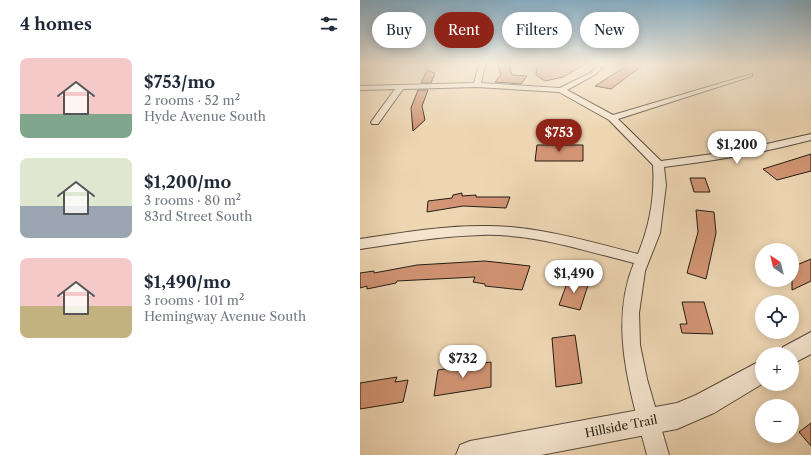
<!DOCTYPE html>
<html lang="en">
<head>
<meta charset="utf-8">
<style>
  :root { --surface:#fff; --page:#f2f2f3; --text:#1f2937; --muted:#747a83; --accent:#8f2418 }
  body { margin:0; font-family:"Libre Caslon Text",serif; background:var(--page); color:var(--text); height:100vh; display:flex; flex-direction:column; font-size:15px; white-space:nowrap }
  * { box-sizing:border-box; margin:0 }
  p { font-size:13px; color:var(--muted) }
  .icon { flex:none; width:22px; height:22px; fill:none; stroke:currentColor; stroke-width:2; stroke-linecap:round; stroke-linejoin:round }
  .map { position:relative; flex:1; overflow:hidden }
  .panel { display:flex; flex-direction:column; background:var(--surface); width:360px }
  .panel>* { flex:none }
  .guide { position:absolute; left:12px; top:12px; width:379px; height:36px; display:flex; gap:8px }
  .needle { width:26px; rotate:325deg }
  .fabs { position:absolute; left:395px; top:243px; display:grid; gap:8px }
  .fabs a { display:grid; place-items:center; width:44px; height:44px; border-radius:50%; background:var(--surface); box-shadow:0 2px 10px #0003; font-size:20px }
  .price { position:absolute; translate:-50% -34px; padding:0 9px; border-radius:14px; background:#fff; color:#222; font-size:13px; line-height:26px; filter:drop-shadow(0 1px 2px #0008) }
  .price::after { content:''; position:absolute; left:50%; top:24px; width:12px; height:9px; margin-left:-6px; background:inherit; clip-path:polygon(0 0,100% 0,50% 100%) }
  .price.selected { background:var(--accent); color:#fff }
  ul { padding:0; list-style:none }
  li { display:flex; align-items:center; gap:12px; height:100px; padding:0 20px }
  li span { display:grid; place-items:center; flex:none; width:112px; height:80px; border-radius:8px; color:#555 }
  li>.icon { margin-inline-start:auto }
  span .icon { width:48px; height:48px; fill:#fffc; stroke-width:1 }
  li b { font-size:17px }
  h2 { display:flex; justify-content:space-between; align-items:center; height:48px; padding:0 20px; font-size:17px }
  .tag { padding:0 14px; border-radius:18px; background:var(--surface); box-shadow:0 2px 10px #0003; font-size:14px; line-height:36px }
  .tag.selected { background:var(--accent); color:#fff }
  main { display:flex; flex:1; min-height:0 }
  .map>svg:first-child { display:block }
  .building { fill:#d29474; stroke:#241c13 }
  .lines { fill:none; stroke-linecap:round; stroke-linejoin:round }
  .minor-casing { stroke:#564a3b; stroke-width:2 }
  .tertiary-casing { stroke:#564a3b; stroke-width:2 }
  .minor { fill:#f4e4ce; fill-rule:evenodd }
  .tertiary { fill:#f4e4ce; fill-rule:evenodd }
  .labels { text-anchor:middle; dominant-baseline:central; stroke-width:3; stroke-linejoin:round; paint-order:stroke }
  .near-street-label { font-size:12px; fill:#241c13; stroke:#f4e4ce }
</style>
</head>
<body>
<main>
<section class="panel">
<h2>4 homes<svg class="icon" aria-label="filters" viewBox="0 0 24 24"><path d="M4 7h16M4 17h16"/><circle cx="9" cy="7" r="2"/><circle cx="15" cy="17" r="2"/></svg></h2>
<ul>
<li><span style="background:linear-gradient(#f6c9c9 70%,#7fa58c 0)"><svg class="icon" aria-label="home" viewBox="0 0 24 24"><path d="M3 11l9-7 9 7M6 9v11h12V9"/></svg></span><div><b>$753/mo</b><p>2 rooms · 52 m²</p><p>Hyde Avenue South</p></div></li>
<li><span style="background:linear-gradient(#dfe7d0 60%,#9aa5b1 0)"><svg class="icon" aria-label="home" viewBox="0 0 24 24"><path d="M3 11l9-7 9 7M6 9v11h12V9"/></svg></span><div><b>$1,200/mo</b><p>3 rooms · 80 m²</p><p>83rd Street South</p></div></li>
<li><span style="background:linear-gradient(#f6c9c9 60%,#c2b280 0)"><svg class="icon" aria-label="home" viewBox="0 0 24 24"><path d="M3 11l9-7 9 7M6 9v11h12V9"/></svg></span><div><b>$1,490/mo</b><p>3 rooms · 101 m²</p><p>Hemingway Avenue South</p></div></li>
</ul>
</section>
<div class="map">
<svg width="451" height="455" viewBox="0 0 451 455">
  <rect width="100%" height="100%" fill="#eed6b3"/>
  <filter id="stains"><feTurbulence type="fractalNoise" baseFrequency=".005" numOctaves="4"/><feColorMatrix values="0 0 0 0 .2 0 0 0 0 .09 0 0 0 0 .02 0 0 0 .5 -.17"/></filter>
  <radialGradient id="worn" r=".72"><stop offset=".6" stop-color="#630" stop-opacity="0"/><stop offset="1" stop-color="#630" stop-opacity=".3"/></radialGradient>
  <path class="building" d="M138 65H149L152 75 167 76 161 84 135 82 141 75Z
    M177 65H224L203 77 185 81 176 75Z
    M268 65H283L251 89 235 86Z
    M67 70 75 73 71 83H61Z
    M58 90H68L62 106 65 120 53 131 51 108Z
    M177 145H223V161H175Z
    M451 154V171L417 180 403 169Z
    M330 178H345L350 192H334Z
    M102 193V196L116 195V197H150L146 208 103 206 67 212 68 201 92 198 93 195Z
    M336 210 354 212 356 233 346 279 327 273 338 232Z
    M451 259V281L432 290V267Z
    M125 261 170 266 162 290 125 286V284L113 282 115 277 37 281 36 283 7 289V286L0 288V273L14 271V273L57 265Z
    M209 278 229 282 220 310 199 305Z
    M322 302H344L353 334 322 333 320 324H327Z
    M215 335 222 383 196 387 192 338Z
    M131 362V387L74 396 78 370Z
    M37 377 35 382 48 380 43 402 0 409V383Z
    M451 423V446L439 432Z"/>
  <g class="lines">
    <defs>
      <path id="minor" d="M119 65H125L121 83 200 88 232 72 237 65H244L236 74 207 90 253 115 392 74V76L258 119 301 161 375 151 451 134V140C402 153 353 161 304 167L306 185 300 233 285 271 279 313 280 345 287 379 309 455H287C271 393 248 326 274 263 225 251 173 233 121 235 81 236 40 243 0 249V239C40 233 81 226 122 226 174 225 227 241 278 254 290 225 295 195 293 165L249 120 199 92 117 87 43 89 18 124H12L11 122 35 89 0 90V86L114 83Z"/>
      <path id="tertiary" d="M451 332V354L432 364V354H420L423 347Z
        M402 360V384L354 413 317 429 181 455H96L100 445 110 441 317 403 336 395Z"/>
    </defs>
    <use href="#minor" class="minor-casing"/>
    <use href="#tertiary" class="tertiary-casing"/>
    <use href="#minor" class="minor"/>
    <use href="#tertiary" class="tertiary"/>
  </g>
  <linearGradient id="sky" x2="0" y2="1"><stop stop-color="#89b6d2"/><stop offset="0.5" stop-color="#f7eddd"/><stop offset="1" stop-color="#f7eddd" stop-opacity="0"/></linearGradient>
  <rect width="451" height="129" fill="url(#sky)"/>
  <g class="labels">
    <g class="near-street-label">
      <text transform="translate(261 426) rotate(-11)">Hillside Trail</text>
    </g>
  </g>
  <rect width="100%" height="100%" filter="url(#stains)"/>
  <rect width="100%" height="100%" fill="url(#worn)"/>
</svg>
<div class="fabs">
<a><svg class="needle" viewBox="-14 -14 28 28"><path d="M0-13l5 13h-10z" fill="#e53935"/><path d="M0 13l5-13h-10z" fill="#747a83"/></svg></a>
<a><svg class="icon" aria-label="locate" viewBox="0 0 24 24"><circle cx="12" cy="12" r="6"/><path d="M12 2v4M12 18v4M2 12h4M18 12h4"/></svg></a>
<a>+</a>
<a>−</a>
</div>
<b class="price selected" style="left:199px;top:153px">$753</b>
<b class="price" style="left:377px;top:165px">$1,200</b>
<b class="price" style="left:214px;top:294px">$1,490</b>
<b class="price" style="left:103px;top:379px">$732</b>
<div class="guide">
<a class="tag">Buy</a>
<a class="tag selected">Rent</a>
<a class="tag">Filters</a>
<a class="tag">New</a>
</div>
</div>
</main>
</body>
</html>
